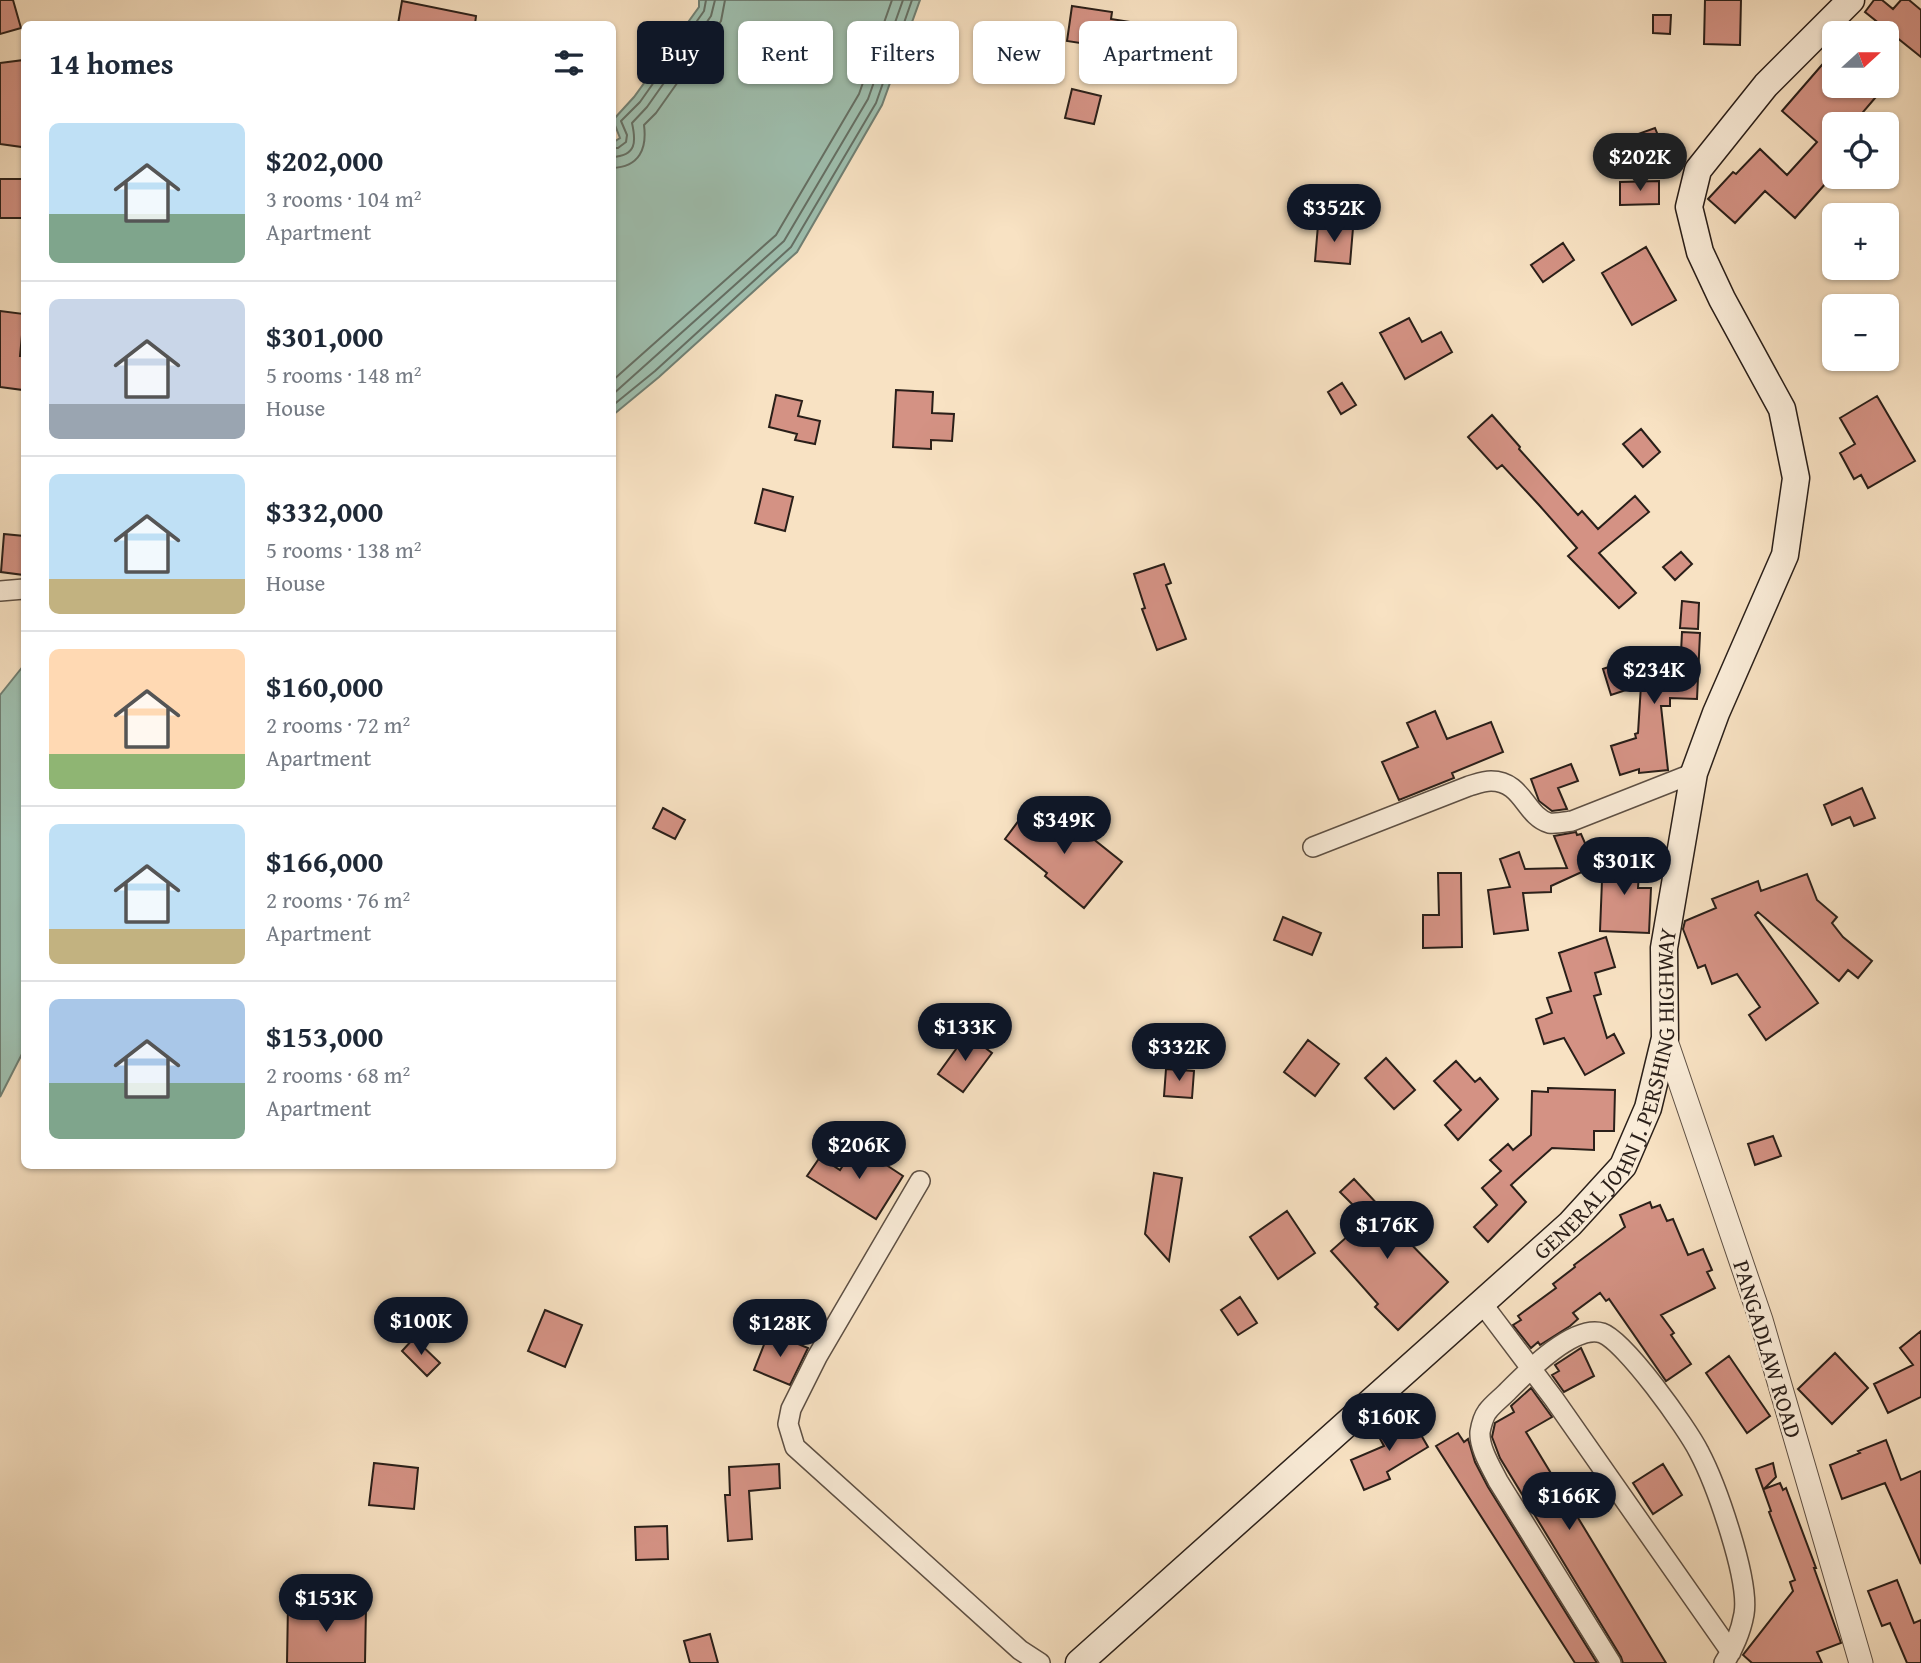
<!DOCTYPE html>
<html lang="en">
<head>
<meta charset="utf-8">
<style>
  :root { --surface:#fff; --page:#f2f2f3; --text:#1f2937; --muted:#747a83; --line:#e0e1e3; --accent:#111827 }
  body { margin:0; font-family:"Gentium Book Plus",serif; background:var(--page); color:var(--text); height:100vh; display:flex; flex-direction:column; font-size:26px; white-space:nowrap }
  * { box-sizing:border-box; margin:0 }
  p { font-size:23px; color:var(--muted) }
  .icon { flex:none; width:38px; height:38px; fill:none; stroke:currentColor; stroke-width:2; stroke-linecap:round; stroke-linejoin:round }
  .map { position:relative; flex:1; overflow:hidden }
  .details { position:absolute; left:21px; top:21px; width:595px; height:1148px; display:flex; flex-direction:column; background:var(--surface); border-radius:10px; box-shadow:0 2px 5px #0004 }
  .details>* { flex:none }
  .banner { position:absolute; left:637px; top:21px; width:665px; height:63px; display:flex; gap:14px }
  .needle { width:46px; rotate:69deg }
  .buttons { position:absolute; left:1822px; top:21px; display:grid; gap:14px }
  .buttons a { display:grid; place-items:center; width:77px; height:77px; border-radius:10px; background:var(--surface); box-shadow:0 2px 5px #0004; font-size:35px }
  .price { position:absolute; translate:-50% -60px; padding:0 16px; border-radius:24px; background:var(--accent); color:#fff; font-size:23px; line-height:46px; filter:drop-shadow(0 2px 4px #0008) }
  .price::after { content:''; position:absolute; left:50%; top:42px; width:21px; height:16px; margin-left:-10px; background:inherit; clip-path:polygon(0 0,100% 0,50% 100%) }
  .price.selected { background:#222; color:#fff }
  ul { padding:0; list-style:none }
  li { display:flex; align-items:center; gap:21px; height:175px; padding:0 28px }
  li+li { border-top:2px solid var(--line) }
  li span { display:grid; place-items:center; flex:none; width:196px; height:140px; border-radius:10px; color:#555 }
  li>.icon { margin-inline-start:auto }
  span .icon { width:84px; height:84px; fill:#fffc; stroke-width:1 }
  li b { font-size:30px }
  h2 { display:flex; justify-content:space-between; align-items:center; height:84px; padding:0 28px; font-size:30px }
  .pill { padding:0 24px; border-radius:10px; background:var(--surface); box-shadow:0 2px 5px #0004; font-size:24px; line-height:63px }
  .pill.selected { background:var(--accent); color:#fff }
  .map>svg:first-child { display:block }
  .water { fill:#9ebfaf; stroke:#707f73; stroke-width:2 }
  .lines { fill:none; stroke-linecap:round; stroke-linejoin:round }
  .shore { stroke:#646f64; stroke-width:2 }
  .building { fill:#d49284; stroke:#2a1f19; stroke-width:2 }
  .minor-casing { stroke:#5e5044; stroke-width:22 }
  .tertiary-casing { stroke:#5e5044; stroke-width:25 }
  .secondary-casing { stroke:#2a1f19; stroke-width:29 }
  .minor { stroke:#faecd8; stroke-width:19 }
  .tertiary { stroke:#faecd8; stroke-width:23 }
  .secondary { stroke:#faecd8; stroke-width:26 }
  .labels { text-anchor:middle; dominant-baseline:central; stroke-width:5; stroke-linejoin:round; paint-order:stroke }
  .street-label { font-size:23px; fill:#2a1f19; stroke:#faecd8 }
</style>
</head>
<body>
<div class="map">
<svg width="1921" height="1663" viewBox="0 0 1921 1663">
  <rect width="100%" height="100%" fill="#f8e2c3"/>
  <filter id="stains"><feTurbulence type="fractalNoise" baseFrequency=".00286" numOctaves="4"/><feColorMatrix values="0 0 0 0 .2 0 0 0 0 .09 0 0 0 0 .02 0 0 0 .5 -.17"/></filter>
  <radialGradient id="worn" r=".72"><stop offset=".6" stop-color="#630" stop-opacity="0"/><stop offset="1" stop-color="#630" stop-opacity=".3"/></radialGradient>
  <path class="water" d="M699 0H920L882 105 797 252 659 377 613 415 612 143 620 138 613 120 634 97 699 7Z
    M24 665V1050L0 1097V695Z"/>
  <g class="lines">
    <path class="shore" d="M612 148H618L626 142 627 135 621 121 640 102 704 11 706 0
      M612 157C637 156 636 141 632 123L647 107 711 16 715 0
      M612 168C640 167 647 148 644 125L656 113 721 21 725 0
      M612 381 776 235 859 94 892 0
      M612 395 784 241 868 99 903 0
      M612 406 655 371 791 247 876 103 912 0"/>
  </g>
  <path class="building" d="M0 0H13L21 28 0 34Z
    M1705 0H1741L1740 45 1704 44Z
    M1874 0H1882L1893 9 1901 0H1909L1921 10V57L1865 12Z
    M402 1 476 16 475 24H398Z
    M1072 6 1112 12 1111 19 1156 26 1152 54 1067 41Z
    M1653 15H1671L1670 34 1653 33Z
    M1834 51V86H1861L1875 98 1863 112 1878 124H1834V174L1795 218 1765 191 1735 223 1708 199 1733 172 1736 174 1760 149 1787 175 1817 142 1782 111Z
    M24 60V129L22 147 0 144V63Z
    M1072 89 1101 96 1094 124 1065 118Z
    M1655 128 1663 148 1631 159 1624 139Z
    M0 179H24V218H0Z
    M1659 181V204L1620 205V182Z
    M1318 225 1353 228 1350 264 1315 261Z
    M1563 243 1574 260 1543 282 1531 265Z
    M1646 247 1676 300 1632 325 1602 273Z
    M0 311 24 314 20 356H24L23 390 0 387Z
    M1409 318 1422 342 1441 332 1452 352 1405 379 1380 333Z
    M1342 383 1356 405 1341 414 1328 392Z
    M896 390 933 392 932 413 954 414 952 441 931 440V449L893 447Z
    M776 395 802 401 798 416 820 421 815 444 795 440 797 434 769 427Z
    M1877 396 1915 461 1868 488 1861 475 1854 479 1840 453 1855 444 1840 418Z
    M1492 415 1520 447 1519 449 1578 515 1582 511 1598 529 1635 496 1649 512 1599 553 1636 593 1619 608 1568 556 1577 548 1539 505 1502 465 1497 469 1468 437Z
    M1641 429 1660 452 1643 467 1623 444Z
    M763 489 793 497 785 531 755 523Z
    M4 534 24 536V575L1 572Z
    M1681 552 1692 564 1675 580 1663 567Z
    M1164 564 1171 583 1166 585 1186 639 1157 650 1142 609 1145 608 1134 574Z
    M1682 601 1699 603 1698 629 1680 628Z
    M1682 632 1700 633 1697 699 1670 698V706H1661L1668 770 1639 773V769L1620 775 1611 746 1636 738 1635 734 1638 733 1641 685 1611 695 1603 669 1629 660 1633 671 1680 673Z
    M1435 711 1447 739 1491 722 1503 752 1452 773 1454 778 1399 800 1382 762 1418 747 1407 723Z
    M1571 764 1578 781 1558 788 1567 809 1552 811 1539 801 1531 779Z
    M1862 788 1875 818 1854 826 1850 817 1832 825 1824 805Z
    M1031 804 1075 839 1082 830 1122 862 1084 908 1045 876 1047 873 1005 839Z
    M663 808 685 820 675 839 653 828Z
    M1576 832 1577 835 1581 834 1595 866 1551 886V892L1523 893 1528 930 1494 934 1488 890 1510 887 1500 859 1519 852 1525 869 1567 868 1554 836Z
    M1603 855 1640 857 1638 888H1651L1649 933 1600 931Z
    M1438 873H1461L1462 947 1423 948V915H1439Z
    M1807 874 1817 900 1837 917 1832 923 1843 937 1872 961 1858 978 1848 970 1839 981 1758 912 1755 915 1818 1003 1766 1040 1749 1015 1760 1007 1737 974 1712 984 1705 965 1698 968 1683 929 1685 921 1716 908 1712 899 1758 881 1761 891Z
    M1283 917 1321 933 1312 955 1274 940Z
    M1606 937 1615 967 1595 973 1601 994 1594 996 1607 1038 1614 1034 1624 1053 1585 1075 1564 1038 1544 1044 1536 1019 1552 1013 1547 998 1571 991 1559 953Z
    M967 1034 992 1053 963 1092 938 1074Z
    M1308 1040 1339 1064 1315 1096 1284 1072Z
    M1386 1058 1415 1090 1394 1109 1365 1078Z
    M1456 1061 1475 1082 1480 1078 1498 1099 1458 1140 1445 1125 1461 1110 1434 1081Z
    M1166 1069 1194 1071 1192 1098 1164 1096Z
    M1548 1088 1615 1090 1614 1131H1594V1150L1552 1148 1511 1185 1526 1202 1488 1242 1474 1227 1497 1205 1482 1188 1501 1171 1490 1160 1508 1144 1513 1150 1531 1135 1532 1091 1548 1092Z
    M1773 1136 1781 1156 1755 1165 1748 1144Z
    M856 1145 903 1176 876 1219 807 1176 820 1157 840 1170Z
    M1154 1173 1182 1178 1169 1261 1145 1234Z
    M1354 1179 1380 1207 1384 1203 1408 1230 1402 1235 1448 1282 1398 1330 1375 1307 1378 1304 1331 1251 1367 1219 1340 1192Z
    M1650 1202 1652 1208 1660 1205 1667 1221 1673 1219 1688 1255 1703 1249 1712 1270 1707 1272 1715 1288 1661 1315 1674 1333 1671 1335 1691 1364 1666 1381 1609 1299 1606 1301 1600 1293 1573 1313 1578 1319 1570 1326 1540 1345 1538 1342 1531 1348 1513 1325 1521 1320 1518 1316 1556 1288 1553 1284 1575 1267 1574 1265 1625 1227 1620 1215Z
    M1287 1211 1315 1253 1278 1279 1250 1237Z
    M1240 1297 1257 1323 1238 1335 1221 1310Z
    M545 1310 582 1325 565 1367 528 1351Z
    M1921 1331V1397L1888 1413 1874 1384 1913 1365 1900 1348Z
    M769 1332 808 1348 790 1385 754 1370Z
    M414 1338 440 1363 427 1376 402 1351Z
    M1581 1348 1594 1376 1564 1392 1552 1375 1559 1371 1555 1365Z
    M1835 1353 1868 1388 1832 1424 1798 1389Z
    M1729 1356 1770 1416 1747 1433 1706 1373Z
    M1531 1388 1552 1417 1526 1432 1666 1663H1623L1621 1657 1500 1458 1492 1437 1495 1423 1514 1412 1511 1406Z
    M1410 1416 1428 1447 1387 1472 1390 1479 1364 1490 1351 1460 1384 1446 1378 1435Z
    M1458 1433 1464 1442 1468 1439 1475 1462 1488 1487 1597 1663H1575L1436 1446Z
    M1886 1440 1901 1480 1921 1471V1564L1885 1483 1842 1499 1830 1465 1860 1453 1858 1451Z
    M374 1463 418 1468 414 1509 369 1505Z
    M1773 1463 1776 1477 1764 1489 1780 1483 1783 1490 1786 1488 1816 1568H1814L1841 1643 1817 1652 1822 1663H1752L1743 1655 1793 1591 1790 1582 1795 1580 1769 1512 1771 1511 1756 1469Z
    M779 1464 780 1488 749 1491 752 1539 728 1541 725 1495H730L729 1467Z
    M1663 1464 1682 1495 1653 1514 1633 1483Z
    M667 1526 668 1559 636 1560 635 1527Z
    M1897 1580 1914 1623 1921 1620V1663H1907L1890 1623 1882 1626 1868 1591Z
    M288 1604 366 1606 365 1663H287Z
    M710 1634 718 1663H690L684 1641Z"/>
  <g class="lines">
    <defs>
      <path id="minor" d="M0 591 24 589
        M1313 847 1469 786C1476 784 1484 781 1491 781 1523 781 1525 816 1549 823 1556 824 1565 822 1572 821L1694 773
        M920 1181 817 1357 791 1409 788 1424 795 1447 1020 1650 1040 1663
        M1481 1302 1554 1399 1731 1652
        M1611 1663 1498 1481C1491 1467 1479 1448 1480 1432 1481 1426 1484 1416 1487 1412 1492 1405 1500 1399 1506 1393 1525 1374 1573 1324 1602 1333 1625 1341 1687 1428 1699 1452 1716 1484 1750 1580 1744 1614 1741 1631 1733 1650 1724 1663"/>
      <path id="tertiary" d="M1665 1038 1761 1320 1861 1663"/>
      <g id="secondary">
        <path id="s1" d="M1079 1663 1570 1224 1623 1166 1648 1108 1665 1038 1664 948 1694 773 1716 713 1785 555 1796 478 1782 409 1722 299 1700 252 1689 207 1698 170 1766 85 1851 0"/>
      </g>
    </defs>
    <use href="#minor" class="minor-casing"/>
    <use href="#tertiary" class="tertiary-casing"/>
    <use href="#secondary" class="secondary-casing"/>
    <use href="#minor" class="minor"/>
    <use href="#tertiary" class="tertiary"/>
    <use href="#secondary" class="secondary"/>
  </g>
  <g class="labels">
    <g class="street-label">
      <text stroke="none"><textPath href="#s1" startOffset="798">GENERAL JOHN J. PERSHING HIGHWAY</textPath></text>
      <text transform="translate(1768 1349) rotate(73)">PANGADLAW ROAD</text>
    </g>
  </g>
  <rect width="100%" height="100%" filter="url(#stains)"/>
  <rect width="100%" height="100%" fill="url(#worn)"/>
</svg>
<div class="buttons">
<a><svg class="needle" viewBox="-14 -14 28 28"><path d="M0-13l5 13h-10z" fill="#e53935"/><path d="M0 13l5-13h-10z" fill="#747a83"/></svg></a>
<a><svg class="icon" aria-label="locate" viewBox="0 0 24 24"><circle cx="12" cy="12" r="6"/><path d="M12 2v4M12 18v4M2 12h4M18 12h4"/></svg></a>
<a>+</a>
<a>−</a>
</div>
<b class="price selected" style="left:1640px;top:193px">$202K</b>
<b class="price" style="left:1334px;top:244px">$352K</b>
<b class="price" style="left:1654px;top:706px">$234K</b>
<b class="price" style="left:1064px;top:856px">$349K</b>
<b class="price" style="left:1624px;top:897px">$301K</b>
<b class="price" style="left:965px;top:1063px">$133K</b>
<b class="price" style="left:1179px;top:1083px">$332K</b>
<b class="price" style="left:859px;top:1181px">$206K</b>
<b class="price" style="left:1387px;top:1261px">$176K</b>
<b class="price" style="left:421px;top:1357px">$100K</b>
<b class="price" style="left:780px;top:1359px">$128K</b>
<b class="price" style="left:1389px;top:1453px">$160K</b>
<b class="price" style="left:1569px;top:1532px">$166K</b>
<b class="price" style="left:326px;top:1634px">$153K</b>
<div class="banner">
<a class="pill selected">Buy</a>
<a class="pill">Rent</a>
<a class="pill">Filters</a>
<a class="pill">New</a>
<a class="pill">Apartment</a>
</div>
<section class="details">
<h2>14 homes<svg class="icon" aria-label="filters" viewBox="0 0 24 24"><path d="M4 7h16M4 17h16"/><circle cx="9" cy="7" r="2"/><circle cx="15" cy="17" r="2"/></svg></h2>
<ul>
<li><span style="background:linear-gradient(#bfe0f5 65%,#7fa58c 0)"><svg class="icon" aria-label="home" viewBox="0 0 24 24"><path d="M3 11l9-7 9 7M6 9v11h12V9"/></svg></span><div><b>$202,000</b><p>3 rooms · 104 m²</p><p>Apartment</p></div></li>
<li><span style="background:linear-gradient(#c9d6e8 75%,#9aa5b1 0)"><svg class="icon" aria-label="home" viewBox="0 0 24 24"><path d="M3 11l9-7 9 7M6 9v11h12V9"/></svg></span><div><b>$301,000</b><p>5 rooms · 148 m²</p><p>House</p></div></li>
<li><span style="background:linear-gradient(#bfe0f5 75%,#c2b280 0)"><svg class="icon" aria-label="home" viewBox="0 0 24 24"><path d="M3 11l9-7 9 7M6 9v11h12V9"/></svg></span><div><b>$332,000</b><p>5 rooms · 138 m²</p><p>House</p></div></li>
<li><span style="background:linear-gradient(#ffd9b3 75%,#8fb573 0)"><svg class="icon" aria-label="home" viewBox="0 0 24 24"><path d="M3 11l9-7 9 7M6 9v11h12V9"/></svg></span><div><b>$160,000</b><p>2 rooms · 72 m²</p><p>Apartment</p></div></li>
<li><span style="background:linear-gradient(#bfe0f5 75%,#c2b280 0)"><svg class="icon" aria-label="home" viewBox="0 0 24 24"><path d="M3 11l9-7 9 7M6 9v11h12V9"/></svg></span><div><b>$166,000</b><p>2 rooms · 76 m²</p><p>Apartment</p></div></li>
<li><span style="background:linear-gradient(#a9c7e8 60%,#7fa58c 0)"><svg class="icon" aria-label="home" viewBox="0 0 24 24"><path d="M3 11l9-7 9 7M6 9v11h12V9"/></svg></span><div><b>$153,000</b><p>2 rooms · 68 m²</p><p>Apartment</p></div></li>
</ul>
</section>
</div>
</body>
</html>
